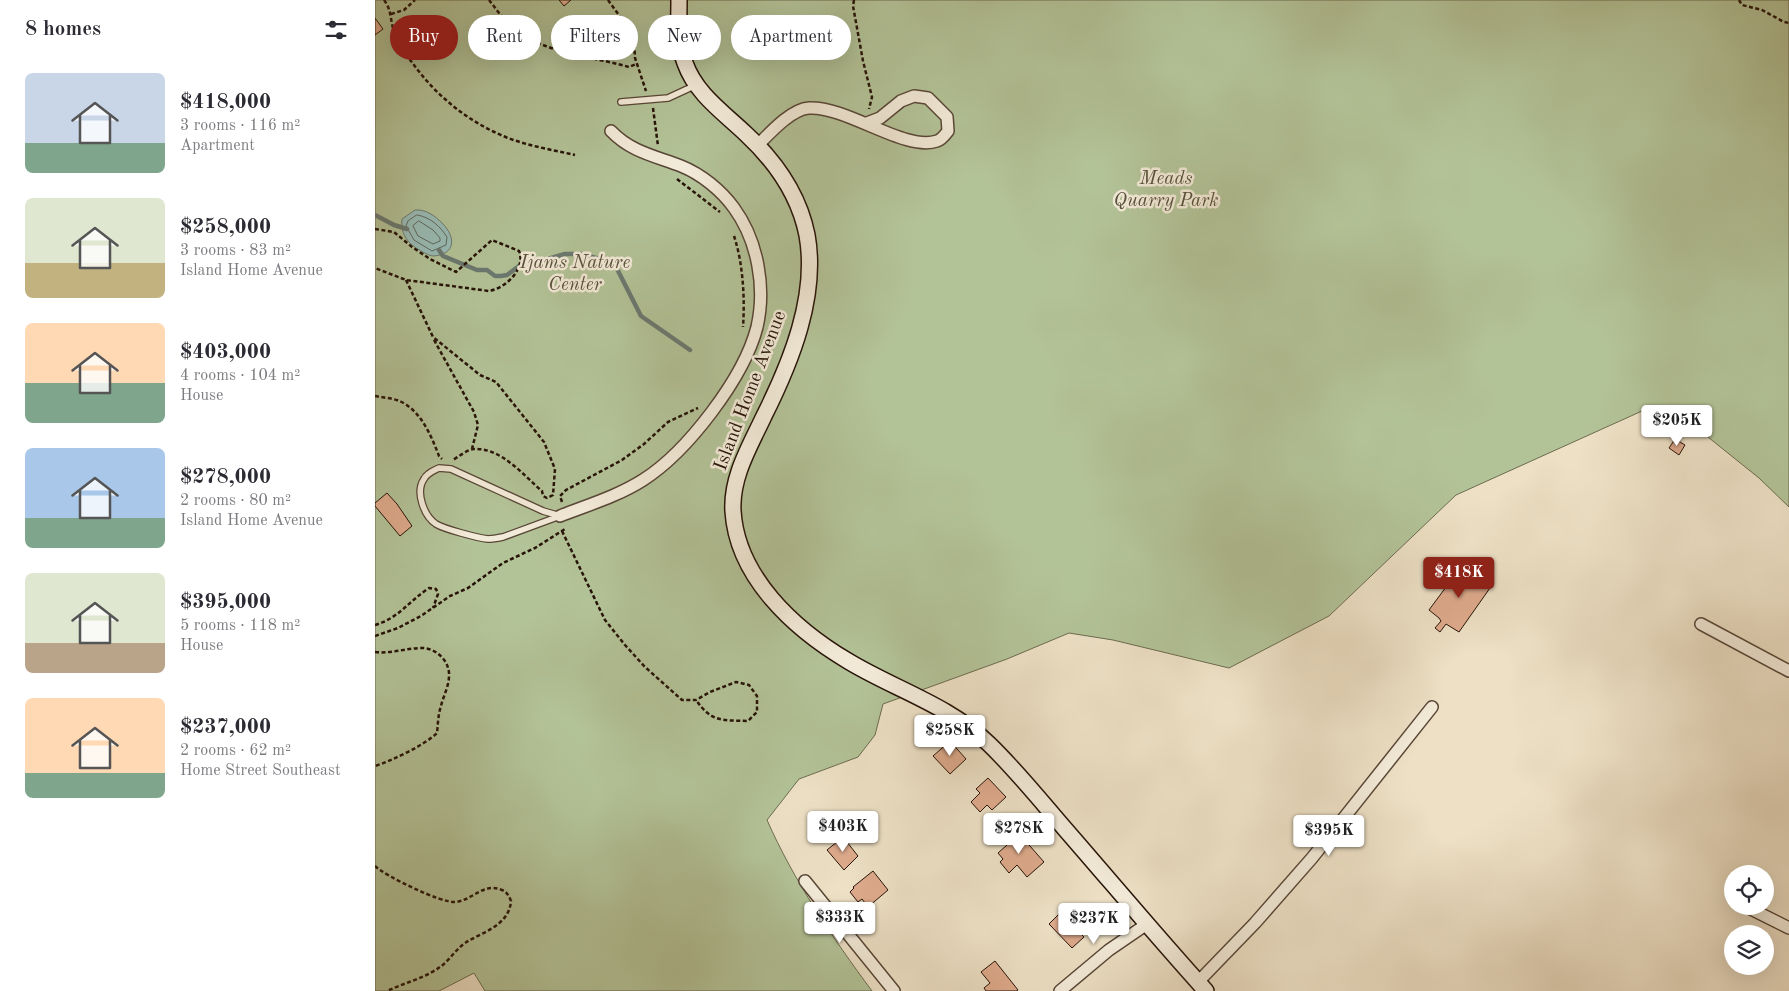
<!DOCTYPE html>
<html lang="en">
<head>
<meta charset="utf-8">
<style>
  :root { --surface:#fff; --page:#f7f7f7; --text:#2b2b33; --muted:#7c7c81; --accent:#8f2418 }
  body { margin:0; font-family:"Old Standard TT",serif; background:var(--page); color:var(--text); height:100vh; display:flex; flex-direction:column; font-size:19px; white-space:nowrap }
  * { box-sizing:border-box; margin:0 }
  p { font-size:16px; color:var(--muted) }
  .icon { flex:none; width:28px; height:28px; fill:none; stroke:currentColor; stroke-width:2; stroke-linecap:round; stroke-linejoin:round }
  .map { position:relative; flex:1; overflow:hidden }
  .details { display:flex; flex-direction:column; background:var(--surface); width:375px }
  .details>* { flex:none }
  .top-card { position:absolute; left:15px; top:15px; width:475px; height:45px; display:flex; gap:10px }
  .tools { position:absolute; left:1349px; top:865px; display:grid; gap:10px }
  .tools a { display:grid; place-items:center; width:50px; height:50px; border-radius:50%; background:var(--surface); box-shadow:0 5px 20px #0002; font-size:25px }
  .price { position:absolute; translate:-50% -42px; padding:0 11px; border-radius:5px; background:#fff; color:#222; font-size:16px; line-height:32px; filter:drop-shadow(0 1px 2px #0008) }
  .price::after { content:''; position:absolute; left:50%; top:30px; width:15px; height:11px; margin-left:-8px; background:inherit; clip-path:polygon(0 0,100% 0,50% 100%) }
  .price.active { background:var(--accent); color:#fff }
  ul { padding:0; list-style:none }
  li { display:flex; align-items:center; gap:15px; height:125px; padding:0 25px }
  li span { display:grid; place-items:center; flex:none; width:140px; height:100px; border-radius:8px; color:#555 }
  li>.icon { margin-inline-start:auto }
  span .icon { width:60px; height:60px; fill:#fffc; stroke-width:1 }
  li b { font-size:21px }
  h2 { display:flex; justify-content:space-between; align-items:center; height:60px; padding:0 25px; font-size:21px }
  .pill { padding:0 18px; border-radius:22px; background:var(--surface); box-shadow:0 5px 20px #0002; font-size:18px; line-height:45px }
  .pill.active { background:var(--accent); color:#fff }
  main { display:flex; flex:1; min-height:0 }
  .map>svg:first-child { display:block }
  .green { fill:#b3c398; stroke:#6c6b50 }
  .water { fill:#99bdb7; stroke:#6b7971 }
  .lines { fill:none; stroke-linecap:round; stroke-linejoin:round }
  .shore { stroke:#606860; stroke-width:1 }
  .stream { stroke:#6b7971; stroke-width:4.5 }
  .building { fill:#deaa8c; stroke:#261308 }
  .lane-casing { stroke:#584637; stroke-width:8 }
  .street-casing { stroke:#584637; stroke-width:14 }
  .secondary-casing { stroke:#261308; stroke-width:18 }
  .path { stroke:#261308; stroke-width:2.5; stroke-dasharray:4 2.5; stroke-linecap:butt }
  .lane { stroke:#f3ebd9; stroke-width:5.5 }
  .street { stroke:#f3ebd9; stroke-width:11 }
  .secondary { stroke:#f3ebd9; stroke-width:15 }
  .labels { text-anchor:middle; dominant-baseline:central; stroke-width:5; stroke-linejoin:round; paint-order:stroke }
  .park-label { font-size:19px; font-style:italic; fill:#57513a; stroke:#f3ebd9 }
  .street-label { font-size:19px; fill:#261308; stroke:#f3ebd9 }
</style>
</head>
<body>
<main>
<section class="details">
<h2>8 homes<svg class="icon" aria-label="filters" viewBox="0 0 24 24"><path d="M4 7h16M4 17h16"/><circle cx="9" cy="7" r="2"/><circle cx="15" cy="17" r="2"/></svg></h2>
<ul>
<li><span style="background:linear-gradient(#c9d6e8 70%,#7fa58c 0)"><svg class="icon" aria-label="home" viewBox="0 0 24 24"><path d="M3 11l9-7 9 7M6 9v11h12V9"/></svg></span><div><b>$418,000</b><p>3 rooms · 116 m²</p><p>Apartment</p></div></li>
<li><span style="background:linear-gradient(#dfe7d0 65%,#c2b280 0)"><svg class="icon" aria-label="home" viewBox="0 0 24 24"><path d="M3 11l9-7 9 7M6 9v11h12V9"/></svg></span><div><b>$258,000</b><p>3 rooms · 83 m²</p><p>Island Home Avenue</p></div></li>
<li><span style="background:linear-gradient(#ffd9b3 60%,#7fa58c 0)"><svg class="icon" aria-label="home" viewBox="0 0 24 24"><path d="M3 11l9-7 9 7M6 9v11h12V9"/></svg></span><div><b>$403,000</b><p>4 rooms · 104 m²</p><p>House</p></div></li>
<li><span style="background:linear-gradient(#a9c7e8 70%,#7fa58c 0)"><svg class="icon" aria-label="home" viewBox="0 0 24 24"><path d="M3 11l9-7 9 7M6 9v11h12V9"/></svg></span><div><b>$278,000</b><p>2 rooms · 80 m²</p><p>Island Home Avenue</p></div></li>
<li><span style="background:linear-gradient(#dfe7d0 70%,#b9a48a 0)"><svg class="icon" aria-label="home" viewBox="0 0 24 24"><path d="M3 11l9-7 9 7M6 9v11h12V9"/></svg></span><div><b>$395,000</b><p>5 rooms · 118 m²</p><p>House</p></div></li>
<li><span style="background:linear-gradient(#ffd9b3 75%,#7fa58c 0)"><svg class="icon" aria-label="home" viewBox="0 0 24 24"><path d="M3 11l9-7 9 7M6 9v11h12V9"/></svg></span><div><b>$237,000</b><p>2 rooms · 62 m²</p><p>Home Street Southeast</p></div></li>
</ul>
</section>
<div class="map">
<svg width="1414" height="991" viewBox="0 0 1414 991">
  <rect width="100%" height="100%" fill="#ede0c5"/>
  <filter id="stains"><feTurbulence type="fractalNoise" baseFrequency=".004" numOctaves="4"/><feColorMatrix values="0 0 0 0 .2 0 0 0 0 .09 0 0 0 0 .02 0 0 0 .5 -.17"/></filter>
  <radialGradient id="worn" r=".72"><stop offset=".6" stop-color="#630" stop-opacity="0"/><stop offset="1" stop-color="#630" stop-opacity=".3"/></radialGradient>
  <path class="green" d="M0 0H1414V507L1384 478 1313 421 1267 411 1081 495 954 616 854 668 738 640 694 633 632 659 508 704 500 735 483 757 424 779 392 820C419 881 457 937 497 991H110L99 973 64 991H0Z"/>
  <path class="water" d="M40 210C51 209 60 216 67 223 81 237 81 254 59 256 55 256 52 254 48 252 34 245 25 235 27 219Z"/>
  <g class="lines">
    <path class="shore" d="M42 215C55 217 65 226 72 237L71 245 57 251 39 240 31 226 33 221Z
      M44 221 58 230 65 238V241L58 244 43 236 38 226Z"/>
    <path class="stream" d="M0 215 19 225 32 229
      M64 250 68 256 102 270H112L120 276H126L132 275 152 260H169L190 254H207L239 263 266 316 315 350"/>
  </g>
  <path class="building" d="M184 0H196L189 6Z
    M0 18 8 29 0 35Z
    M1300 439 1310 445 1304 455 1294 448Z
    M12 493 22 504 37 526 25 536 0 506V503Z
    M1088 564 1106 577 1104 580 1115 588 1084 632 1071 624 1065 632 1060 628 1066 621 1064 618 1054 610Z
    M575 741 591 759 575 774 558 756Z
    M613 778 631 797 617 810 612 805 605 812 596 802 605 793 601 789Z
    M640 829 669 862 652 877 642 865 634 873 625 862 628 859 623 853 632 845 627 839Z
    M468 837 483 856 469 870 452 850Z
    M498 871 513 890 493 907 487 899 483 902 475 892 479 888 478 887Z
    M685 913 691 919 695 916 704 924 700 928 709 937 697 948 674 924Z
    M620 961 643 990 641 991H611L609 988 615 983 606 972Z"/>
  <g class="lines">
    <defs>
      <path id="lane" d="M246 102 293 98 319 86
        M64 468 76 469 168 511 185 516 128 537C123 538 118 539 113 539 103 538 69 529 61 524 49 516 40 492 49 479 52 473 58 471 64 468Z"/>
      <path id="street" d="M382 146C394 134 416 109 434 108 472 106 530 152 562 141 566 140 570 135 573 131L572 117 553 98 539 96 526 101 505 118 492 123
        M185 516C213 505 243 496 268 480 312 452 369 378 382 327 391 288 383 241 359 208 346 190 326 174 306 166 280 156 256 152 236 131
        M1326 624 1414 671
        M430 881 519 991
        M1376 909 1414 928
        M823 982 880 923 937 858 1057 707
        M685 991 734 950 772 924"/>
      <path id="secondary" d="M304 0C304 21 302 43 310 63 321 94 348 112 371 134 400 161 424 195 432 235 443 296 416 362 389 416 375 446 356 477 358 511 362 577 419 629 473 661 519 689 574 705 614 744 641 770 665 800 690 829 737 883 783 938 831 991"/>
    </defs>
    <use href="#lane" class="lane-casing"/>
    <use href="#street" class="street-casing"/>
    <use href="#secondary" class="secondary-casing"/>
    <path class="path" d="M9 0C16 9 15 17 18 28 20 37 25 44 30 52 55 91 90 121 133 138 154 146 178 150 200 155
      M114 0C122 10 129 21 140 29 171 54 216 56 254 67L261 64
      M233 0 254 29 259 39 260 58 271 91
      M479 0 478 6 488 61 497 97 494 109
      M1364 0 1367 5 1387 10 1409 22 1414 23
      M16 14 29 10 40 0
      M278 108 283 146
      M302 179 345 212
      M0 229 19 232 37 247 55 259 81 272 117 240 144 251C151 269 131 288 114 291L31 280 0 268
      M359 236C368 263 370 298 368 327
      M31 280 58 337 105 375 121 382 169 442 180 469 178 495 172 498 168 496 167 491C148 475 126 447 98 449 92 450 83 457 78 460
      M59 340 99 412 103 425 97 449
      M0 396C10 398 21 398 30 404 48 415 57 438 64 456L67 459
      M187 502 185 496 191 490 247 460 269 444 293 422 323 408
      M187 531 230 620 250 645 270 667 307 700H321L335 692 361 682 374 685 382 696V712L373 721C348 720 337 723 321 700
      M0 625C24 618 34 601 54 588L61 589 63 594 58 608
      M0 636 23 628 46 616 75 596 93 588 128 563 160 548 190 529
      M0 652C16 654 31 648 47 648 61 648 75 661 74 676 74 686 68 697 66 706 63 715 63 724 62 733 50 745 16 761 0 766
      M0 866C10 876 66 903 80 902 97 901 108 882 127 890 132 892 134 896 136 901 134 926 107 932 90 943 80 950 74 961 65 967 50 978 29 983 12 991"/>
    <use href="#lane" class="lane"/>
    <use href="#street" class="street"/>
    <use href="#secondary" class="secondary"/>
  </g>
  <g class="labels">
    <g class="park-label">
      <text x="791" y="179">Meads<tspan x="791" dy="22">Quarry Park</tspan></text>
      <text x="200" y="263">Ijams Nature<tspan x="200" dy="22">Center</tspan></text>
    </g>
    <g class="street-label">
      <text transform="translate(376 391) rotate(-69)">Island Home Avenue</text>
    </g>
  </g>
  <rect width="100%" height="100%" filter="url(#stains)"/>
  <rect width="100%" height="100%" fill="url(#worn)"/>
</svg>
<div class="tools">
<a><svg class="icon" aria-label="locate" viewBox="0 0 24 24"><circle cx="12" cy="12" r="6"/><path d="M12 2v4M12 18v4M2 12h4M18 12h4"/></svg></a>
<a><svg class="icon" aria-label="layers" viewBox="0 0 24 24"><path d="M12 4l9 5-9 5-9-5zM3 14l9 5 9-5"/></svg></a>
</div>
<b class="price" style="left:1302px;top:447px">$205K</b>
<b class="price active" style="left:1084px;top:599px">$418K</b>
<b class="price" style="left:575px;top:757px">$258K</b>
<b class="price" style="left:468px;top:853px">$403K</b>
<b class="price" style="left:644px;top:855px">$278K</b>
<b class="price" style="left:954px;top:857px">$395K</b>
<b class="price" style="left:465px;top:944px">$333K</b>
<b class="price" style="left:719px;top:945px">$237K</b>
<div class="top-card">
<a class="pill active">Buy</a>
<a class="pill">Rent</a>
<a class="pill">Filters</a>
<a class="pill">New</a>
<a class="pill">Apartment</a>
</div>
</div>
</main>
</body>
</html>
